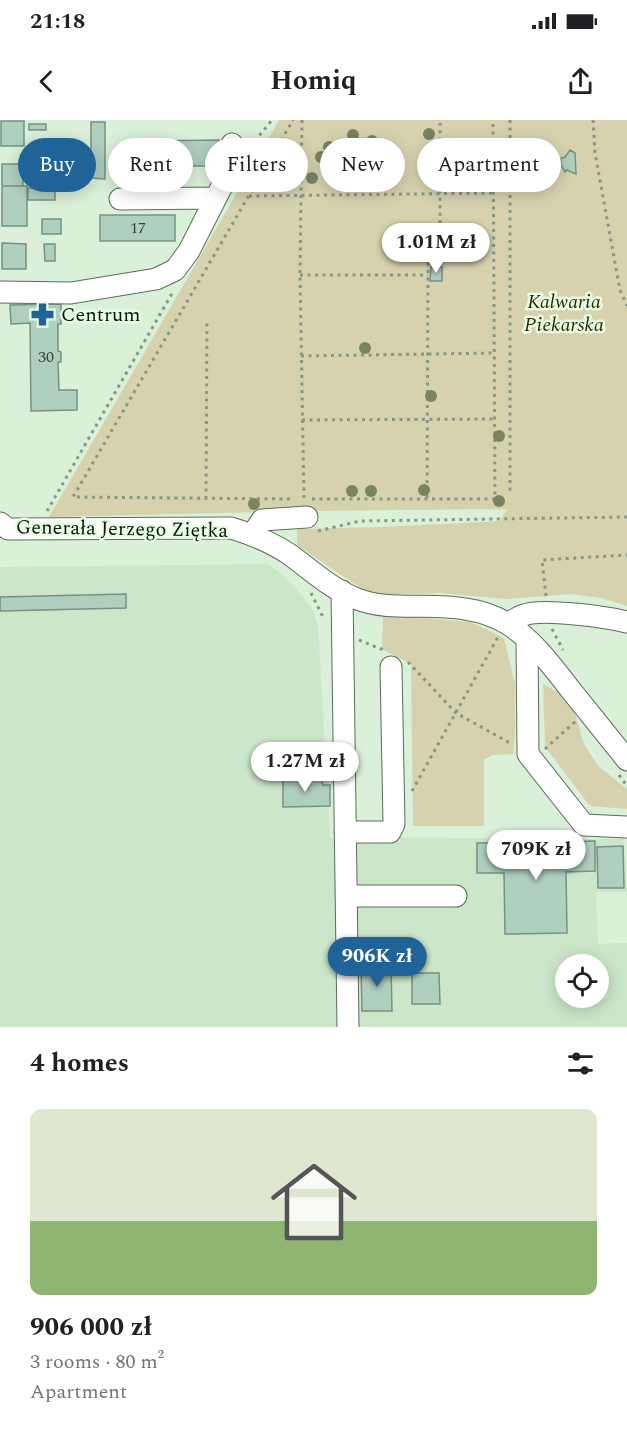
<!DOCTYPE html>
<html lang="en">
<head>
<meta charset="utf-8">
<style>
  :root { --surface:#fff; --page:#f6f6f6; --text:#202124; --muted:#757577; --accent:#206398 }
  body { margin:0; font-family:Spectral,serif; background:var(--page); color:var(--text); height:100vh; display:flex; flex-direction:column; font-size:22px; white-space:nowrap }
  * { box-sizing:border-box; margin:0 }
  p { font-size:20px; color:var(--muted) }
  .icon { flex:none; width:33px; height:33px; fill:none; stroke:currentColor; stroke-width:2; stroke-linecap:round; stroke-linejoin:round }
  .map { position:relative; height:907px; overflow:hidden }
  .sheet { display:flex; flex-direction:column; background:var(--surface); flex:1 }
  .sheet>* { flex:none }
  .hud { position:absolute; left:18px; top:18px; width:591px; height:54px; display:flex; gap:12px }
  .controls { position:absolute; left:555px; top:834px; display:grid; gap:12px }
  .controls a { display:grid; place-items:center; width:54px; height:54px; border-radius:50%; background:var(--surface); box-shadow:0 3px 15px #0003; font-size:30px }
  .price { position:absolute; translate:-50% -51px; padding:0 14px; border-radius:21px; background:#fff; color:#222; font-size:20px; line-height:39px; filter:drop-shadow(0 2px 3px #0008) }
  .price::after { content:''; position:absolute; left:50%; top:36px; width:18px; height:14px; margin-left:-9px; background:inherit; clip-path:polygon(0 0,100% 0,50% 100%) }
  .price.on { background:var(--accent); color:#fff }
  ul { padding:0; list-style:none }
  li { display:grid; align-content:center; gap:12px; height:318px; padding:0 30px }
  li span { display:grid; place-items:center; height:186px; border-radius:12px; color:#555 }
  li>.icon { margin-inline-start:auto }
  span .icon { width:108px; height:108px; fill:#fffc; stroke-width:1 }
  li b { font-size:26px }
  h2 { display:flex; justify-content:space-between; align-items:center; height:72px; padding:0 30px; font-size:26px }
  .pill { padding:0 21px; border-radius:27px; background:var(--surface); box-shadow:0 3px 15px #0003; font-size:21px; line-height:54px }
  .pill.on { background:var(--accent); color:#fff }
  .status { display:flex; justify-content:space-between; align-items:center; height:42px; padding:0 30px; background:var(--surface); direction:ltr }
  .status svg { height:16px; fill:currentColor }
  header { display:flex; justify-content:space-between; align-items:center; height:78px; padding:0 30px; background:var(--surface); font-size:27px; font-weight:700 }
  .map>svg:first-child { display:block }
  .built { fill:#cbe6c8; fill-rule:evenodd }
  .green { fill:#d7d2ae }
  .building { fill:#afcfbf; stroke:#759284; stroke-width:1.5 }
  .lines { fill:none; stroke-linecap:round; stroke-linejoin:round }
  .minor-casing { stroke:#5a6d58; stroke-width:23 }
  .path { stroke:#869785; stroke-width:3; stroke-dasharray:3 4.5; stroke-linecap:butt }
  .minor { stroke:#fff; stroke-width:21 }
  .tree { fill:#7c8361 }
  .labels { text-anchor:middle; dominant-baseline:central; stroke-width:5; stroke-linejoin:round; paint-order:stroke }
  .number-label { font-size:16px; fill:#354338 }
  .park-label { font-size:20px; font-style:italic; fill:#302a00; stroke:#e7fee5 }
  .poi-label { font-size:20px; fill:#0c140b; stroke:#e7fee5; text-anchor:start }
  .street-label { font-size:20px; fill:#0c140b; stroke:#e7fee5 }
</style>
</head>
<body>
<div class="status"><b>21:18</b><svg viewBox="0 0 49 12"><path d="M0 12V9h3v3zM5 12V6h3v6zM10 12V3h3v9zM15 12V0h3v12zM26 1h20v11H26zM47 4h2v5h-2z"/></svg></div>
<header><svg class="icon" aria-label="back" viewBox="0 0 24 24"><path d="M15 5l-7 7 7 7"/></svg>Homiq<svg class="icon" aria-label="share" viewBox="0 0 24 24"><path d="M12 15V3M7 8l5-5 5 5M5 13v7h14v-7"/></svg></header>
<div class="map">
<svg width="627" height="907" viewBox="0 0 627 907">
  <rect width="100%" height="100%" fill="#daf0d8"/>
  <path class="built" d="M268 444 279 452 297 469 313 490 318 506 330 717 624 719 627 772H596L598 824 627 823V907H0V447ZM566 844H598V878H566Z"/>
  <path class="green" d="M279 0H627V486L602 478 570 474 507 479 440 473 378 475 359 467 297 425V409L382 407 500 401 507 389 307 391 49 397Z
    M383 495 471 502 504 518 515 564V618L513 634 492 635 484 640V706H413L411 544 382 529Z
    M543 564 567 578 575 593 583 622 598 646 627 669V689L590 686 545 627Z"/>
  <path class="building" d="M1 1H24V26H1Z
    M91 2H105V59L91 58Z
    M29 4H46V10H29Z
    M219 20V46H143V21Z
    M570 30 575 33 576 54 567 50 565 52 561 45V38L565 37Z
    M30 37H51V48H30Z
    M2 44H23V66H2Z
    M2 66H27V106H2Z
    M28 68H55V80H28Z
    M100 95H175V121H100Z
    M42 99H61V114H42Z
    M2 123 26 124V149H2Z
    M44 124H55V141H45Z
    M431 147H442V161H430Z
    M61 184V204H58V231L61 232V242H58L59 270H77V290L31 291 30 203 11 204 10 185Z
    M126 474V488L0 491V477Z
    M316 657 321 659 323 665H330V686L283 687V658Z
    M595 721V751L566 752 567 813 505 814 504 753H477V723Z
    M623 726 624 768H598L597 727Z
    M391 845 392 891H362L361 846Z
    M412 853H439L440 884H412Z"/>
  <g class="lines">
    <defs>
      <path id="minor" d="M120 79 215 78
        M0 172 71 173 156 159 175 150 189 131 224 62 233 36 232 24
        M0 403 8 409 231 408C251 414 271 422 289 434 311 450 331 469 357 479 391 492 429 482 465 489 479 491 495 496 508 504 533 520 552 546 570 569 589 593 608 616 627 640
        M252 415 262 400 307 397
        M342 471 348 907
        M507 503C513 501 518 497 524 495 542 488 607 497 627 502
        M527 519 528 634 584 705 627 707
        M345 712H390L394 704 391 547
        M346 776H456"/>
    </defs>
    <use href="#minor" class="minor-casing"/>
    <path class="path" d="M302 0 300 155 304 379
      M510 0V375
      M593 0 595 33 620 170 627 186
      M250 27 272 0
      M249 76 493 73
      M300 155H428
      M301 236 494 233
      M302 300 495 299
      M427 378 428 145 440 119V0
      M206 379 207 200
      M290 379 73 377 293 0
      M312 379H495L493 0
      M47 391 174 170
      M318 411 360 401 627 397
      M311 473 324 499
      M546 476 542 440 627 435
      M552 509 563 530
      M359 520 386 531
      M408 542 456 593 510 623
      M545 629 576 601
      M619 655 627 666
      M412 671 498 517"/>
    <use href="#minor" class="minor"/>
  </g>
  <g class="tree">
    <circle cx="429" cy="14" r="6"/>
    <circle cx="353" cy="15" r="6"/>
    <circle cx="372" cy="21" r="6"/>
    <circle cx="329" cy="27" r="6"/>
    <circle cx="444" cy="28" r="6"/>
    <circle cx="321" cy="37" r="6"/>
    <circle cx="355" cy="41" r="6"/>
    <circle cx="342" cy="54" r="6"/>
    <circle cx="483" cy="54" r="6"/>
    <circle cx="312" cy="58" r="6"/>
    <circle cx="365" cy="228" r="6"/>
    <circle cx="431" cy="276" r="6"/>
    <circle cx="499" cy="316" r="6"/>
    <circle cx="424" cy="370" r="6"/>
    <circle cx="352" cy="371" r="6"/>
    <circle cx="371" cy="371" r="6"/>
    <circle cx="499" cy="381" r="6"/>
    <circle cx="254" cy="384" r="6"/>
  </g>
  <defs>
    <symbol id="pharmacy-bare" viewBox="-9 -9 18 18"><path d="M-2-6h4v4h4v4h-4v4h-4v-4h-4v-4h4Z" fill="#206398" stroke="#e7fee5" stroke-width="2.5" paint-order="stroke"/></symbol>
  </defs>
  <g fill-rule="evenodd">
    <use href="#pharmacy-bare" x="26" y="178" width="33" height="33"/>
  </g>
  <g class="labels">
    <g class="number-label">
      <text x="138" y="108">17</text>
      <text x="46" y="237">30</text>
    </g>
    <g class="park-label">
      <text x="564" y="182">Kalwaria<tspan x="564" dy="23">Piekarska</tspan></text>
    </g>
    <g class="poi-label">
      <text x="61" y="195">Centrum</text>
    </g>
    <g class="street-label">
      <text transform="translate(122 409) rotate(1)">Generała Jerzego Ziętka</text>
    </g>
  </g>
</svg>
<div class="controls">
<a><svg class="icon" aria-label="locate" viewBox="0 0 24 24"><circle cx="12" cy="12" r="6"/><path d="M12 2v4M12 18v4M2 12h4M18 12h4"/></svg></a>
</div>
<b class="price" style="left:436px;top:154px">1.01M zł</b>
<b class="price" style="left:305px;top:673px">1.27M zł</b>
<b class="price" style="left:536px;top:761px">709K zł</b>
<b class="price on" style="left:377px;top:868px">906K zł</b>
<div class="hud">
<a class="pill on">Buy</a>
<a class="pill">Rent</a>
<a class="pill">Filters</a>
<a class="pill">New</a>
<a class="pill">Apartment</a>
</div>
</div>
<section class="sheet">
<h2>4 homes<svg class="icon" aria-label="filters" viewBox="0 0 24 24"><path d="M4 7h16M4 17h16"/><circle cx="9" cy="7" r="2"/><circle cx="15" cy="17" r="2"/></svg></h2>
<ul>
<li><span style="background:linear-gradient(#dfe7d0 60%,#8fb573 0)"><svg class="icon" aria-label="home" viewBox="0 0 24 24"><path d="M3 11l9-7 9 7M6 9v11h12V9"/></svg></span><div><b>906 000 zł</b><p>3 rooms · 80 m²</p><p>Apartment</p></div></li>
</ul>
</section>
</body>
</html>
